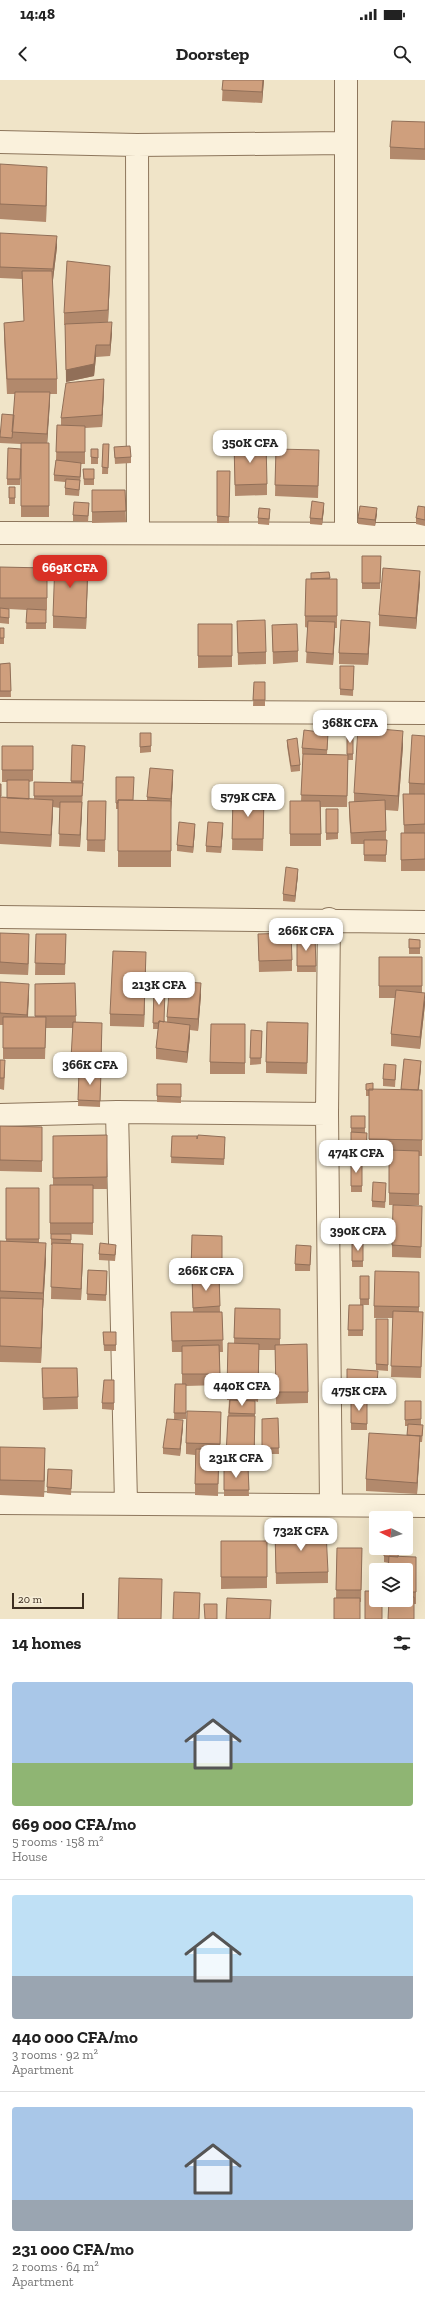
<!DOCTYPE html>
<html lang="en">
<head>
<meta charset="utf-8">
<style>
  :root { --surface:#fff; --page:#f2f2f2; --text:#222; --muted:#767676; --line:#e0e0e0; --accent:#d93025 }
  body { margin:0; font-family:"Zilla Slab",serif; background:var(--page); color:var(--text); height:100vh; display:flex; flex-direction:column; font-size:15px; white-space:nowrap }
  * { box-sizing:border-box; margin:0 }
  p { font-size:13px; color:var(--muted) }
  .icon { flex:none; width:22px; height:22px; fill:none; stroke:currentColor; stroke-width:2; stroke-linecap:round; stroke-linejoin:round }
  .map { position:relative; height:1539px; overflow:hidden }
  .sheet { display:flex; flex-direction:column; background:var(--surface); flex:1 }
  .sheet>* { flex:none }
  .needle { width:26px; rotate:275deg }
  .fabs { position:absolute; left:369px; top:1431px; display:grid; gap:8px }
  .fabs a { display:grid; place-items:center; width:44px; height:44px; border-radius:4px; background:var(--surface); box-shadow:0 4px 16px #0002; font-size:20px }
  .scale { position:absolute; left:12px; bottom:10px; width:72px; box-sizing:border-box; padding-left:4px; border:2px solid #3d2e20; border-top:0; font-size:11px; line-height:14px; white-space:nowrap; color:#3d2e20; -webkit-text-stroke:3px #f7eed8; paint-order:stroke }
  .price { position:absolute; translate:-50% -34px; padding:0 9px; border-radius:8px; background:#fff; color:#222; font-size:13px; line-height:26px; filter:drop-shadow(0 1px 2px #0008) }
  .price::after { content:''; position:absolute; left:50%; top:24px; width:12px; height:9px; margin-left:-6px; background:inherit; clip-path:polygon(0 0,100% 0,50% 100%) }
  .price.on { background:var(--accent); color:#fff }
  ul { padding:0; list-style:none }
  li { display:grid; align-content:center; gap:8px; height:212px; padding:0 12px }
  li+li { border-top:1px solid var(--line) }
  li span { display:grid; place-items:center; height:124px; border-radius:4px; color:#555 }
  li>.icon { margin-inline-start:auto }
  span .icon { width:72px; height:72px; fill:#fffc; stroke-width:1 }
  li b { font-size:17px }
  h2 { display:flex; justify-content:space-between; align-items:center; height:48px; padding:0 12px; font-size:17px }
  .status { display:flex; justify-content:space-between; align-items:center; height:28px; padding:0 20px; background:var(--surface); direction:ltr }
  .status svg { height:11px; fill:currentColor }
  header { display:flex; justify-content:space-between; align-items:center; height:52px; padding:0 12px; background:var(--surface); font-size:18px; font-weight:700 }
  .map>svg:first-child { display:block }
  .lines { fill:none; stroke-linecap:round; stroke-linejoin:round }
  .minor-casing { stroke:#8d765c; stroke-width:24 }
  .minor { stroke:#faf1dc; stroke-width:22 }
  .wall { fill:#b2896c }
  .shaded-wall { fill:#916f58 }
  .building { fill:#cf9f7d; stroke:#916f58 }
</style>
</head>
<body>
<div class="status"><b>14:48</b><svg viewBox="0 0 49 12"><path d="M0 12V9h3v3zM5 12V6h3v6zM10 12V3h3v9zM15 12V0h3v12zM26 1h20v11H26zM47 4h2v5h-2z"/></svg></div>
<header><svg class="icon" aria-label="back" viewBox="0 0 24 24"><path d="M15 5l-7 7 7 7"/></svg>Doorstep<svg class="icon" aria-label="search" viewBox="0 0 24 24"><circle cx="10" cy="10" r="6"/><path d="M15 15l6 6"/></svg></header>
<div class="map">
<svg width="425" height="1539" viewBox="0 0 425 1539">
  <rect width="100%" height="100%" fill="#f0e4c8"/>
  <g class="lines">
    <defs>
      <path id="minor" d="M346 0V454
        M0 62 137 65 346 63
        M137 65 138 453
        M0 453 425 454
        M0 631 425 633
        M0 837 425 842
        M329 839 327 1034 331 1425
        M117 1032 126 1423
        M0 1035 117 1032 327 1034
        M0 1423 425 1426"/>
    </defs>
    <use href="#minor" class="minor-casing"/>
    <use href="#minor" class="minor"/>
  </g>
  <path class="wall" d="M223 0H264L262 23 222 21Z
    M425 42V80L390 79V67Z
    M0 84 47 102 46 142 0 139Z
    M0 153 57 167 53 200H52L57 299V314H50L47 363H49V437H21V375L20 405H7V399L21 369V364L0 363V357L14 335 15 314H7L4 259V243L24 241 22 199 0 198Z
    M110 198 108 242 92 243 112 253 110 276 96 277 94 296 66 302 65 245H64V233Z
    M104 310 102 347 85 348V384H81L79 416 65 415V402L54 401V395L56 380 57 345 61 346V338Z
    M234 363 267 404V415L235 416Z
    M103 364H109L108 394H102Z
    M114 367 131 377V383L115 384Z
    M91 369H98V384H91Z
    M276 369 319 382 318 418 275 416Z
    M83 389H94V405H84Z
    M217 391H230L229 443H217Z
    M9 407H15V424H9Z
    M92 410H125L126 442 92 443Z
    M425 427V446L416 444V438Z
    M89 429 88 442 73 441V435Z
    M324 429 322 445 310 444V438Z
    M377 434 375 446 358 444V438Z
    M270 435 269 445 258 444V438Z
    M362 476H381L380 509H362Z
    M0 487 47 488V530H46V549H26L27 530 9 529V544L0 543Z
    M329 492 330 499H337V548H335L333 585 306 583 308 548 305 547V536L311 499V493Z
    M88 493 86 549 53 548V536Z
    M420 503 416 549 379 546V535Z
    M237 541 266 572V584L238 585Z
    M198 544H232V587L198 588Z
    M272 545 298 571V582L273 584Z
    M0 548H4V564H0Z
    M370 553 368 585 339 584V573Z
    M10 583 11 617H0V584Z
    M340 586H354L353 616 340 615Z
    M254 602H265V626H253Z
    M140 653H151V672L140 673Z
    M347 655H353V680H348L347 727H321V766H290V721H301L303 674H306H302V668L328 659 327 674 347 675Z
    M425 656V791H401V753H404L403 714H409V703Z
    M287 660 300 685V691L291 692 287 666Z
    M72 665 85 666 82 728 80 767 59 766 60 728 53 727 51 767 0 764V704H1V717L7 718V702H2V666H33V701L29 702V719H34V702L71 703Z
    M403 666 398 731 385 730 386 751V782L364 781V764H351L349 734V722H354V713Z
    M116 697 133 720 147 721V717L173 701 171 730V787H118V729H116Z
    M233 717 264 730 263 771 232 770Z
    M88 721H106L105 772 87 771Z
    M326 729H338V759L326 760Z
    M223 749 221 773 206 772V766Z
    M195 750 193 773 177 771V765Z
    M298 795 295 822 283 821V814Z
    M0 853 29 866 28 895 0 894Z
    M36 854H66L65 895H35Z
    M258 854 292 880V891L259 892Z
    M297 857H315L316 892H297Z
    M409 859 420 860V874H409Z
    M379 877H422V913L425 924 420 969 391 966V954L395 918H379Z
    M146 884 144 947 110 946V934Z
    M0 902 29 915 28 937H35V904L75 903 76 942 102 955 100 1027 78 1026 79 991H71L73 948H46L45 979H3V945H0Z
    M154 910 165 942H167V937L201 915 198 951 190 950V956L187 983 156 979V968L158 949H153Z
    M245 944V994H210V982Z
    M251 950 262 951 261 984 250 985Z
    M308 955 307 994 266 993V982Z
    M404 979 421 987 419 1010H422V1076H419V1125H389V1075H369V1016H366V1004L373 1010H401Z
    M0 980 5 992 4 1010 0 1009Z
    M396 991 395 1007 383 1006V999Z
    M157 1004H181V1023L157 1022Z
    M351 1036H365V1053H367L366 1079 351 1078Z
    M0 1046 42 1047V1092L0 1091Z
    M107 1055V1109H93V1155L71 1154V1163L83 1175 81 1220 51 1219 52 1165H51V1154H50V1105H53V1056Z
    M172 1056 197 1059 225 1064 224 1085 171 1083Z
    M351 1082 362 1083V1112H351Z
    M6 1108H39V1163L46 1179 43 1229 41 1283 0 1282V1161H6Z
    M386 1109 385 1128 372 1127V1121Z
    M422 1137 421 1178 392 1177V1165Z
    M192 1155 222 1156V1202H219L220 1232H222L223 1272H220V1305L186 1306V1339H174L175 1304H182V1272H172L171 1232H193L192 1202H191Z
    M352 1164H363V1187H352Z
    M116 1171 115 1181 99 1180V1174Z
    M311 1172 310 1191H295V1184Z
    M88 1190 107 1191 106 1221 87 1220Z
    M419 1192V1232L423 1243 421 1298 391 1297 393 1238H374V1226Z
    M360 1196H369V1225H363V1256H348L349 1225H360Z
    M235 1228 280 1229V1265L308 1312V1323L276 1324 275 1270H259L258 1322 255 1321V1348L254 1388H248L249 1416H224V1387H226V1376L229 1320H227V1309L234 1263Z
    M376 1239H388V1291L376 1290Z
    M103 1252H116V1271H104Z
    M42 1288H77L78 1329 43 1330Z
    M378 1297 377 1309 347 1307V1301Z
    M114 1300V1330L102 1329V1323Z
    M351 1320 367 1321V1350H351Z
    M405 1321H421V1345L423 1351 422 1362H420L417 1414 366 1411V1399L407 1355 408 1346H405Z
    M221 1332 220 1376H219L218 1416 195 1415V1375L186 1374V1363Z
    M278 1338 279 1374H262V1339Z
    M183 1347 180 1376 163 1374V1368Z
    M0 1367 45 1384 44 1417 0 1415Z
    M72 1396 71 1415 47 1413V1407Z
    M275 1452 328 1492V1503L276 1504Z
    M221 1461H267V1508L221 1509Z
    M337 1468H362L361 1522 336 1518Z
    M384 1468 399 1477H416V1524H414V1539H388L389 1523H388V1520H406V1490L389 1483 384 1482Z"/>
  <path class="shaded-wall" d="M263 0H264L262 23V12Z
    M47 87V102L46 142V126Z
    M57 156V167L53 200V189Z
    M110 186V198L108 242V230Z
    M112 242V253L110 276V265Z
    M96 265V277L94 296 66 302V290Z
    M104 299V310L102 347V335Z
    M50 312V323L47 366V354Z
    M81 383V389L79 416 80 397Z
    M324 423V429L322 445V439Z
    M377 428V434L375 446V440Z
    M88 482V493L86 549V538Z
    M420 491V503L416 549V538Z
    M335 542V554L333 585V574Z
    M370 542V553L368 585V574Z
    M403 651V666L398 731V716Z
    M173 690V701L171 730V719Z
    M53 720V732L51 767V755Z
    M82 722V734L80 767V755Z
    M223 743V749L221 773V767Z
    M195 744V750L193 773V767Z
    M298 789V795L295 822V816Z
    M29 854V866L28 895V884Z
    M146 872V884L144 947V935Z
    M201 903V915L198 951V939Z
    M29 904V915L27 946V935Z
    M425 913V924L420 969V957Z
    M190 945V956L187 983V972Z
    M421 981V987L418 1016V1010Z
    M46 1163V1179L43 1229V1213Z
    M83 1164V1175L81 1220V1209Z
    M43 1219V1235L41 1283V1268Z
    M259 1264V1275L258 1322V1310Z
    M255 1336V1348L254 1388V1377Z
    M183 1340V1347L180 1376V1369Z
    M420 1356V1368L417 1414V1403Z
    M45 1368V1384L44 1417V1401Z"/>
  <path class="building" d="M223 0H263L262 12 222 10Z
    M392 41 425 42V69L390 67Z
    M0 84 47 87 46 126 0 124Z
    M0 153 57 156 53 189 0 187Z
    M67 181 110 186 108 230 64 233Z
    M22 191H52L57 299H7L4 243 24 241Z
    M112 242 110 265H96L94 284 66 290 65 244Z
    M104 299 102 335 61 338 66 303Z
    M15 312H50L47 354 12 352Z
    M2 334 14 335 12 358 0 357Z
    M57 345 85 346V372H56Z
    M266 362 267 404 235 405 234 363Z
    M21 363H49V426H21Z
    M103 364H109L108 388 102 387Z
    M130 366 131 377 115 378 114 367Z
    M8 368 21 369 20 399H7Z
    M91 369H98V378L91 377Z
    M276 369 319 370 318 406 275 405Z
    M56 380 81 383 80 397 54 395Z
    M83 389H94V399H84Z
    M217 391H230L229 437 217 436Z
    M66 399 80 400 79 410 65 408Z
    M9 407H15V418H9Z
    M92 410H125L126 431 92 432Z
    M312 421 324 423 322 439 310 438Z
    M74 422 89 423 88 436 73 435Z
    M360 426 377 428 375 440 358 438Z
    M418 426 425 427V440L416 438Z
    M259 428 270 429 269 439 258 438Z
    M362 476H381L380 503H362Z
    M55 480 88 482 86 538 53 536Z
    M0 487 47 488V518H0Z
    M383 488 420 491 416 538 379 535Z
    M329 492 330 498 311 499V493Z
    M306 499H337V536H305Z
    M0 528 9 529V538L0 537Z
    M27 529 46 530V543H26Z
    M265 540 266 572 238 573 237 541Z
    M341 540 370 542 368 574 339 573Z
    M308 541 335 542 333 574 306 572Z
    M198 544H232V576H198Z
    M297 544 298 571 273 572 272 545Z
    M0 548H4V558H0Z
    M10 583 11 611H0V584Z
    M340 586H354L353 610 340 609Z
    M254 602H265V620H253Z
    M358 647 403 651 398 716 354 713Z
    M304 650 328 653 327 670 302 668Z
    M140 653H151V666L140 667Z
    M347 655H353V674H347Z
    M412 655 425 656V704L409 703Z
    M297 658 300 685 291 686 287 660Z
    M72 665 85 666 83 701H71Z
    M2 666H33V690H2Z
    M303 674 348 675 347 716 301 715Z
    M150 688 173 690 171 719 147 717Z
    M116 697H134L133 720H118V723H116Z
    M7 700H29V719L7 718Z
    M34 702 83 703 82 716H34Z
    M0 704H1V716H0Z
    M403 714H425V744L404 745Z
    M0 717 53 720 51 755 0 752Z
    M233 717 264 718 263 759H232Z
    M118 720 171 721V771H118Z
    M385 720 386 751 351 753 349 722Z
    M88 721H106L105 760H87Z
    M290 721H320L321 754H290Z
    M60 722H82L80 755 59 754Z
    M326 729H338V753H326Z
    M179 742 195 744 193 767 177 765Z
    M208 742 223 743 221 767 206 766Z
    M401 753H425V779L401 780Z
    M364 760H387L386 775H364Z
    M286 787 298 789 295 816 283 814Z
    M0 853 29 854 28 884 0 882Z
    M291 853 292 880 259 881 258 854Z
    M36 854H66L65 884 35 883Z
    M297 857H315L316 886H297Z
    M409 859 420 860V868H409Z
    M113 871 146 872 144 935 110 934Z
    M379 877H422V906H379Z
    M170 901 201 903 198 939 167 937Z
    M0 902 29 904 27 935 0 933Z
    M75 903 76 936H35V904Z
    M154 910H165L164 942 159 941V943H153Z
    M396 910 425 913 420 957 391 954Z
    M3 937H46L45 968H3Z
    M159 941 190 945 187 972 156 968Z
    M73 942 102 943 101 980 71 979Z
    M267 942 308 943 307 983 266 982Z
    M211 944H245V983L210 982Z
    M251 950 262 951 261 978H250Z
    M404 979 421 981 418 1010 401 1009Z
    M0 980H5L4 998H0Z
    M384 984 396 985 395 1000 383 999Z
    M79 991 101 992 100 1021 78 1020Z
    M373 1003V1010H366V1004Z
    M157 1004H181V1017L157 1016Z
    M369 1009 422 1010V1060L369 1059Z
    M351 1036H365V1048H351Z
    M0 1046 42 1047V1081L0 1080Z
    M351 1052 367 1053 366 1073 351 1072Z
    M107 1055V1097L53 1098V1056Z
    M198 1055 225 1057 224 1079 171 1077 172 1056H197V1059Z
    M389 1070 419 1071V1114L389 1113Z
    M351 1082 362 1083V1106H351Z
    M373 1102 386 1103 385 1122 372 1121Z
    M50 1105H93V1143H50Z
    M6 1108H39V1159H6Z
    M393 1125 422 1126 421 1167 392 1165Z
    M51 1154H71V1160L51 1159Z
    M192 1155 222 1156V1191L191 1190Z
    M0 1161 46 1163 43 1213 0 1211Z
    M52 1163 83 1164 81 1209 51 1207Z
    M100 1163 116 1165 115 1175 99 1174Z
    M352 1164H363V1181H352Z
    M296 1165 311 1166 310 1185 295 1184Z
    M88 1190 107 1191 106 1215 87 1214Z
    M375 1191 419 1192V1227L374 1226Z
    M219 1195 220 1226 193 1228 192 1197Z
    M360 1196H369V1219H360Z
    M0 1218 43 1219 41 1268 0 1266Z
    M349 1225H363V1250H348Z
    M235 1228 280 1229V1259L234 1258Z
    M393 1231 423 1232 421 1287 391 1286Z
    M171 1232H222L223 1260 172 1261Z
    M376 1239H388V1285L376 1284Z
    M103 1252H116V1265H104Z
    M228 1263 259 1264 258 1310 227 1309Z
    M307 1264 308 1312H276L275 1265Z
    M219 1265 220 1294H182V1266Z
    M42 1288H77L78 1317 43 1318Z
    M347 1289 378 1291 377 1302 347 1301Z
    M104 1300H114V1323H102Z
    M175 1304H186V1333H174Z
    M230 1320 255 1321V1334L229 1333Z
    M351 1320 367 1321V1344L351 1343Z
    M405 1321H421V1339L405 1340Z
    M187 1331 221 1332 220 1364 186 1363Z
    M228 1336H255L254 1377 226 1376Z
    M278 1338 279 1368H262V1339Z
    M167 1339 183 1340 180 1369 163 1368Z
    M408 1344 423 1345 422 1356 407 1355Z
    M369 1353 420 1356 417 1403 366 1399Z
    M0 1367 45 1368 44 1401 0 1400Z
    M196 1369 219 1370 218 1404H195Z
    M224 1387H248L249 1410H224Z
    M48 1389 72 1390 71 1409 47 1407Z
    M326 1451 328 1492 276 1493 275 1452Z
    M221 1461H267V1497H221Z
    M337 1468H362L361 1510H336Z
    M384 1468H399L398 1477 384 1476Z
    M389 1476 416 1477V1512H406V1490H388Z
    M119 1498 162 1499 161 1539H118Z
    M365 1511H376V1520H382V1539H365Z
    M174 1512 200 1513 199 1539H173Z
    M406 1517H414V1539H388L389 1520H406Z
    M227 1518 271 1520 270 1539H226Z
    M334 1518H360V1539H334Z
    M204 1524H217V1539H205Z"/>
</svg>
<div class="fabs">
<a><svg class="needle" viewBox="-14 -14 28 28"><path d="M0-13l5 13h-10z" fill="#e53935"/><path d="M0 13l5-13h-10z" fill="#767676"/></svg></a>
<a><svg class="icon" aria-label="layers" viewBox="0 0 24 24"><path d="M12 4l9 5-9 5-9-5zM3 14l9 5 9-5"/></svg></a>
</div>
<div class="scale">20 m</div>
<b class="price" style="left:250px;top:384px">350K CFA</b>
<b class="price on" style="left:70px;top:509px">669K CFA</b>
<b class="price" style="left:350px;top:664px">368K CFA</b>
<b class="price" style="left:248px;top:738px">579K CFA</b>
<b class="price" style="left:306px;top:872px">266K CFA</b>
<b class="price" style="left:159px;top:926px">213K CFA</b>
<b class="price" style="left:90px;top:1006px">366K CFA</b>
<b class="price" style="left:356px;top:1094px">474K CFA</b>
<b class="price" style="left:358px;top:1172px">390K CFA</b>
<b class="price" style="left:206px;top:1212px">266K CFA</b>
<b class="price" style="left:242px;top:1327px">440K CFA</b>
<b class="price" style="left:359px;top:1332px">475K CFA</b>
<b class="price" style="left:236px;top:1399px">231K CFA</b>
<b class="price" style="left:301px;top:1472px">732K CFA</b>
</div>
<section class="sheet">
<h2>14 homes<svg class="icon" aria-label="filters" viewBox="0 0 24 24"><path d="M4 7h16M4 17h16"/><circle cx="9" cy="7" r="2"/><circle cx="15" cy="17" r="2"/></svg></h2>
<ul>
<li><span style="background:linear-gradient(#a9c7e8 65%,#8fb573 0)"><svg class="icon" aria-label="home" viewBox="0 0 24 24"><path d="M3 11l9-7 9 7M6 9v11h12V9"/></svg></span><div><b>669 000 CFA/mo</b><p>5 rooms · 158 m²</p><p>House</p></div></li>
<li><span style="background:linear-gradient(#bfe0f5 65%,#9aa5b1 0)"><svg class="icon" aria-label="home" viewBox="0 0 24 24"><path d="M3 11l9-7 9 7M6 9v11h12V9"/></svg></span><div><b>440 000 CFA/mo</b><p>3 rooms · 92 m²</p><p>Apartment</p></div></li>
<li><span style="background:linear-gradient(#a9c7e8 75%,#9aa5b1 0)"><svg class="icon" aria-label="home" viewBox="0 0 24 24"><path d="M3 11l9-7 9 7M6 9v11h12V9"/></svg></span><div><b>231 000 CFA/mo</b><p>2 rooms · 64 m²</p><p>Apartment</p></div></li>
</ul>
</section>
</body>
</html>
